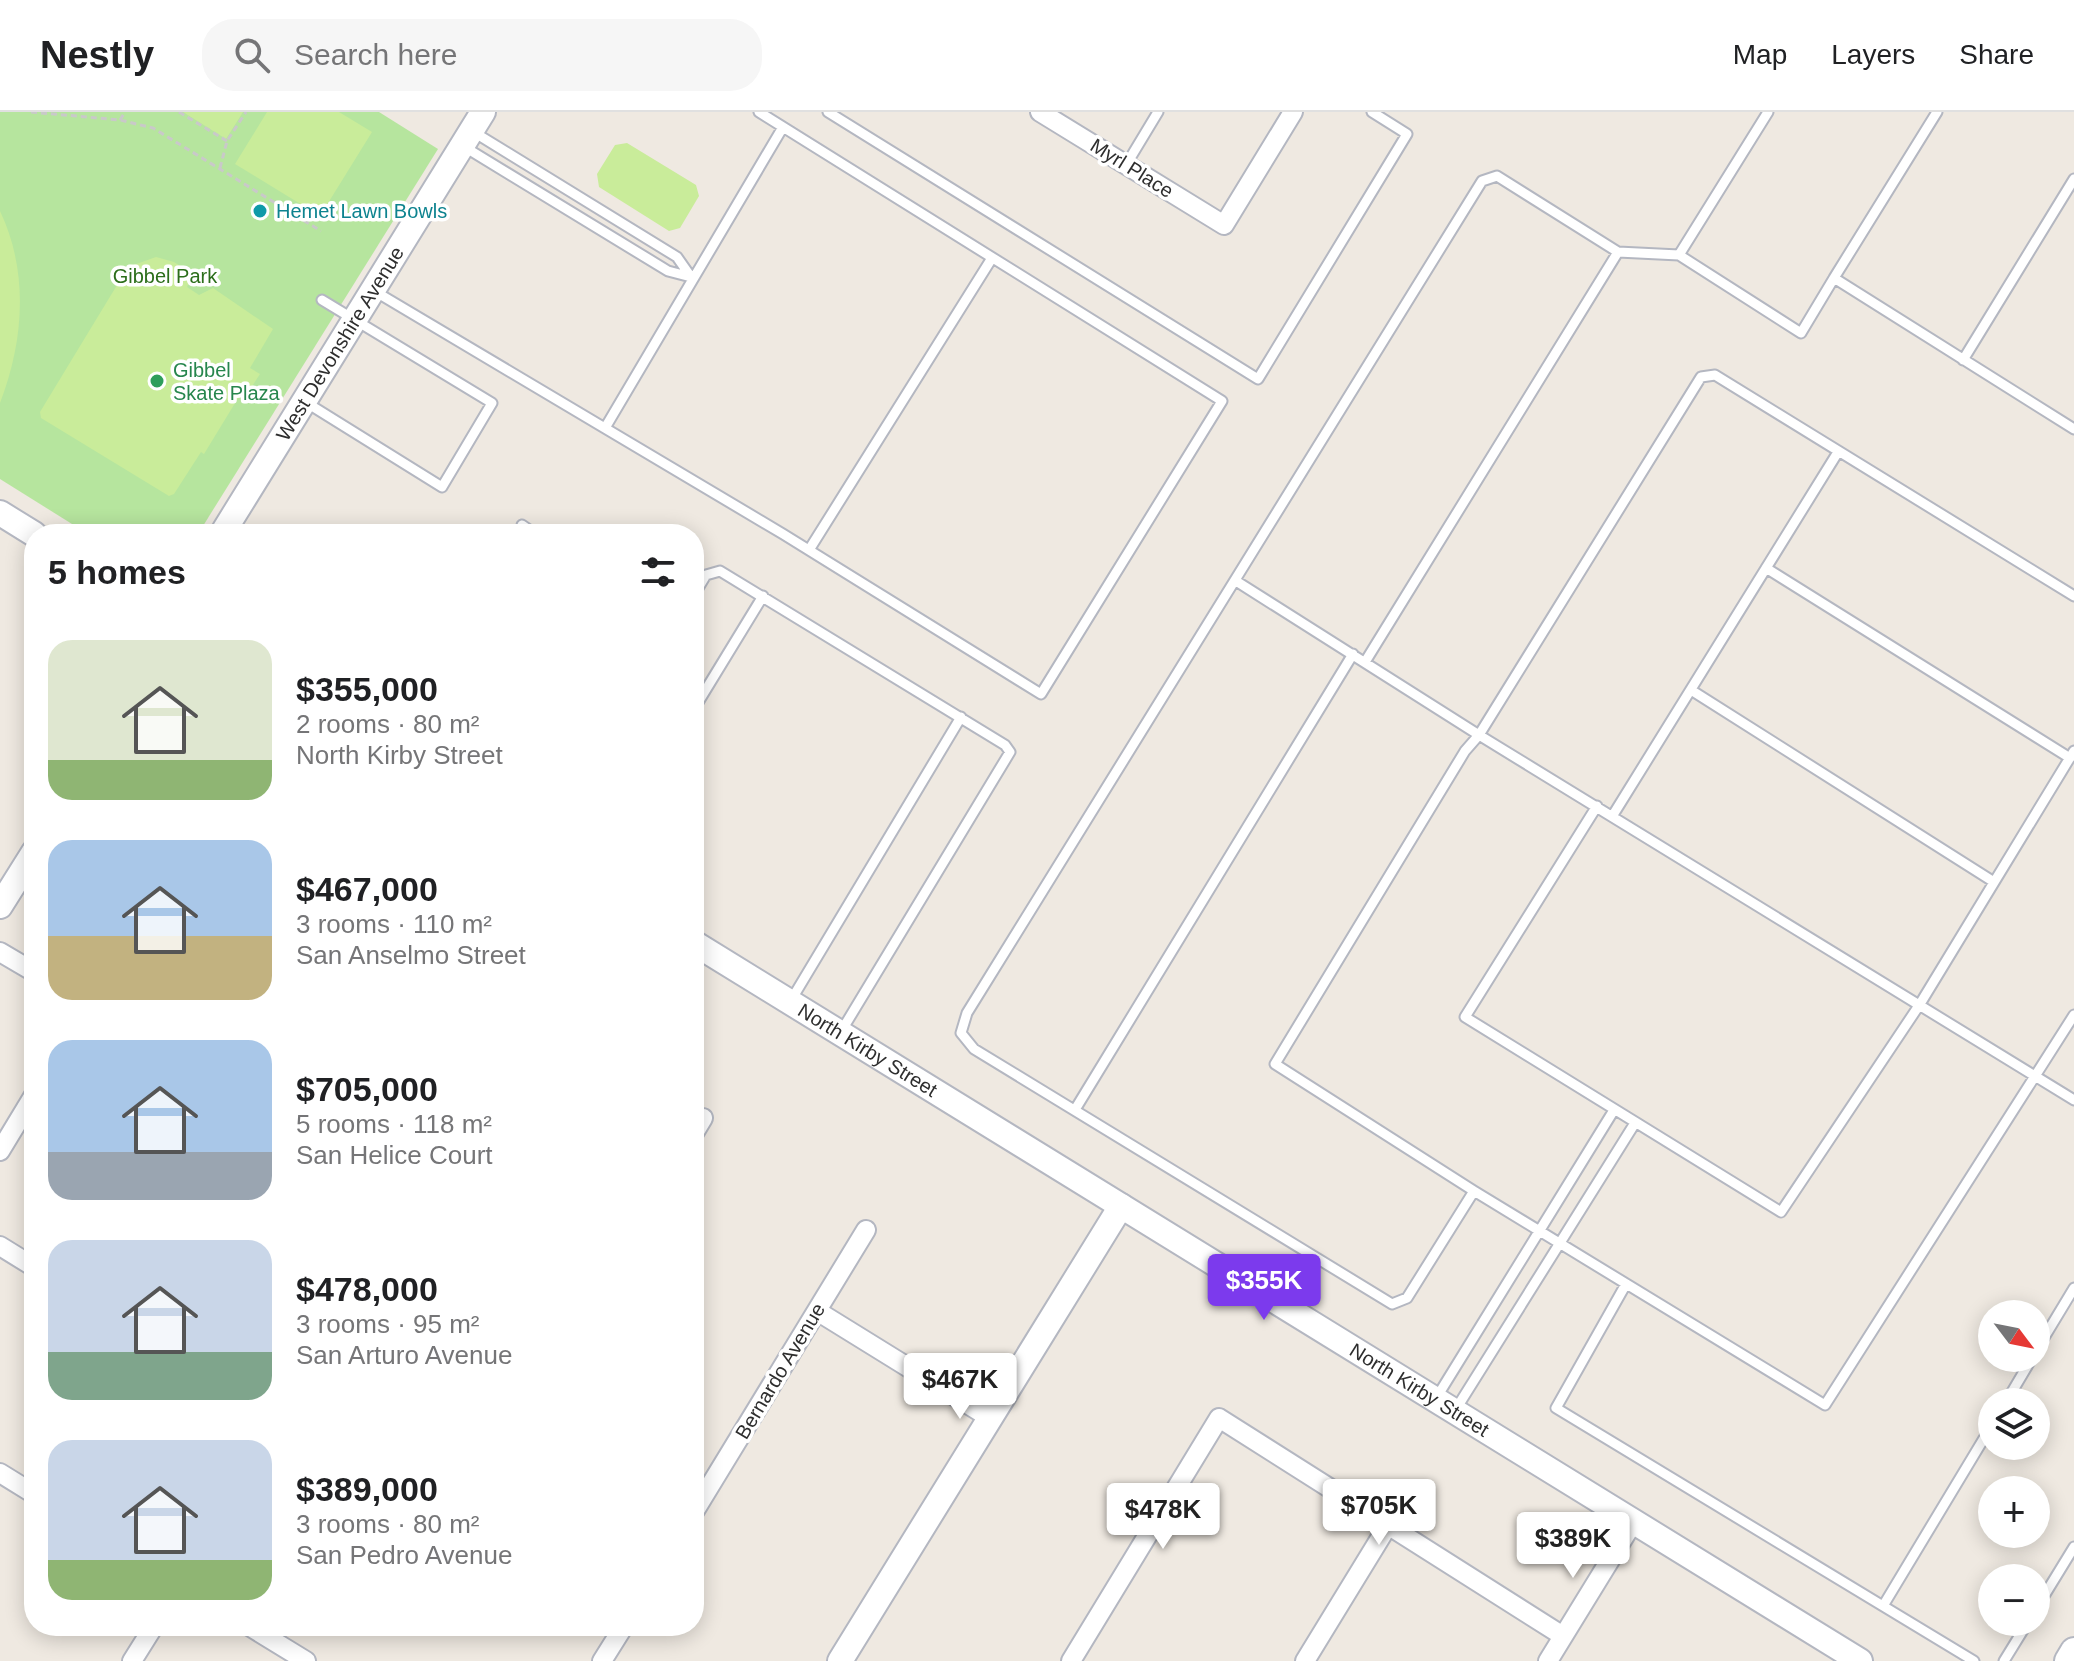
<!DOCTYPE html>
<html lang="en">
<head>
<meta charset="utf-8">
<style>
  :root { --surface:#fff; --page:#f6f6f6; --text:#202124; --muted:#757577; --line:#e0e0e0; --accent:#7c3aed }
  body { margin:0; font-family:Helvetica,sans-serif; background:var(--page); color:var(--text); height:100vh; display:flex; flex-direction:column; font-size:30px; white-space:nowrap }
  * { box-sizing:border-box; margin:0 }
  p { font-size:26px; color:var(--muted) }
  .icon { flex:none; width:44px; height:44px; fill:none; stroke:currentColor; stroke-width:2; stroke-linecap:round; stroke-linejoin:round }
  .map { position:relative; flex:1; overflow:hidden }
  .drawer { position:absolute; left:24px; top:412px; width:680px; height:1112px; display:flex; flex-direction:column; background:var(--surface); border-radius:32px; box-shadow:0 4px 20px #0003 }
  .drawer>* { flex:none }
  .needle { width:52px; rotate:122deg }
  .tools { position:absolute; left:1978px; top:1188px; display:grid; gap:16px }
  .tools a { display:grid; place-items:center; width:72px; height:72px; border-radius:50%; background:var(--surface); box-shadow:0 4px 20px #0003; font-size:40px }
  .price { position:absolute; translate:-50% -68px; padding:0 18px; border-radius:8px; background:#fff; color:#222; font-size:26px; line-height:52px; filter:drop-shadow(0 2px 4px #0008) }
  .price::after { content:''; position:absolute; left:50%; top:48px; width:24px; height:18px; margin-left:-12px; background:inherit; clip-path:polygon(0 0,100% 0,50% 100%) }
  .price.active { background:var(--accent); color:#fff }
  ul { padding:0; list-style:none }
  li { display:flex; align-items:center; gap:24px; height:200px; padding:0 24px }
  li span { display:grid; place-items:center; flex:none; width:224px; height:160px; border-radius:24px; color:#555 }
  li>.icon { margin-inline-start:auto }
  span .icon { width:96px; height:96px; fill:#fffc; stroke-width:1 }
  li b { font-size:34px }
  h2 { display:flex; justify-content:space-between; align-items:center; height:96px; padding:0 24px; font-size:34px }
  header { display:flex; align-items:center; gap:48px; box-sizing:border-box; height:112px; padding:0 40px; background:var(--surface); border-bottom:2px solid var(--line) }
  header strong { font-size:38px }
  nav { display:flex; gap:44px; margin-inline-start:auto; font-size:28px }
  .search { width:560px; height:72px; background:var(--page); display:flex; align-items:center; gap:20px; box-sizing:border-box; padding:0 28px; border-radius:32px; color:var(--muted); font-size:30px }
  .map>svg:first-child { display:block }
  .green { fill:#b6e59e }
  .pitch { fill:#c9ec9a }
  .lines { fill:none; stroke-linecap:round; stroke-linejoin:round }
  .service-casing { stroke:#b4b7c1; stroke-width:13 }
  .minor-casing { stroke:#b4b7c1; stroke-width:22 }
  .tertiary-casing { stroke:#b4b7c1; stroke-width:28 }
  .secondary-casing { stroke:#b4b7c1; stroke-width:30 }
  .path { stroke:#c9c9c9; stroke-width:3; stroke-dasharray:6 4; stroke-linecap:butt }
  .service { stroke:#fff; stroke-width:9 }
  .minor { stroke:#fff; stroke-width:18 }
  .tertiary { stroke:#fff; stroke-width:24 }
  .secondary { stroke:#fff; stroke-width:26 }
  .culture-dot { fill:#0f9aa8; stroke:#fff; stroke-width:3 }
  .leisure-dot { fill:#2e9e5b; stroke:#fff; stroke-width:3 }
  .labels { text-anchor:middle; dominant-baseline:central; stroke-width:7; stroke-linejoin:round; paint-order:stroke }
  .street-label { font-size:20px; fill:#2e2e2e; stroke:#fff }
  .culture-label { font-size:20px; fill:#0d838f; stroke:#fff; text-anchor:start }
  .park-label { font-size:20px; fill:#2c6e1b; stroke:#fff }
  .leisure-label { font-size:20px; fill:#27864d; stroke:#fff; text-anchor:start }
</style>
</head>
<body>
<header>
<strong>Nestly</strong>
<div class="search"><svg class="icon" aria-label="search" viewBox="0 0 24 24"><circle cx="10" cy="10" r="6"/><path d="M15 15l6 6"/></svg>Search here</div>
<nav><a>Map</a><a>Layers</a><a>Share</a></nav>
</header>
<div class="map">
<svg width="2074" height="1549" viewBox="0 0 2074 1549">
  <rect width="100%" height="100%" fill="#efe9e1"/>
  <path class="green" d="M0 0H379L438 37 198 422H88L0 367Z"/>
  <path class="pitch" d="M183 0H243L226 27Z
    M267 0H339L372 20 320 104 235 52Z
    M627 31 696 73 699 84 680 116 669 119 599 75 597 62 615 33Z
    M0 99C29 160 24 229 0 291Z
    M156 145 174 150 193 162 187 175 199 183 213 176 273 217 250 256 260 262 251 276 243 278 204 342 201 340 174 382 169 384 41 306 40 300 128 155Z"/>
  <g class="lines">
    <defs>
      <path id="service" d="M828 0 1258 267 1407 22 1372 0
        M472 19 677 145 691 165
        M463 34 668 159 691 165
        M1126 53 1158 0
        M1679 143 1768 0
        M1834 166 1937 0
        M376 180 783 422 1041 582 1222 289 759 0
        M1963 248 2074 67
        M307 291 442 375 492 291 322 188
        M605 316 783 15
        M522 413 535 422
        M809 438 992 146
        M1766 456 2070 646
        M1236 469 1479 623 1701 265 1715 263 2074 484
        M694 483 706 463 720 459 1005 633 1010 640 842 918
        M1365 550 1618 140
        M1691 578 1994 770
        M694 597 763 484
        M1597 694 1465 905 1781 1100 1920 892 2074 639
        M1613 703 1838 340
        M790 890 961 605
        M2074 903 1825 1293 1474 1079 1275 952 1465 639 1479 623 2074 988
        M1076 996 1353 542
        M1474 1079 1407 1186 1392 1192 974 937 961 921 967 901 1482 69 1497 64 1618 140 1679 143 1801 221 1834 166 2074 317
        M1626 1172 1556 1296 1883 1494 1992 1313
        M2036 1239 2074 1176
        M1435 1288 1614 998
        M2006 1290 2032 1246
        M1456 1297 1635 1011
        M1883 1494 1974 1549
        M2036 1497 2074 1435
        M2004 1549 2028 1510"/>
      <path id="minor" d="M1040 0 1224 113 1293 0
        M0 840 34 860
        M694 1021 703 1006
        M0 1039 34 983
        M0 1134 34 1155
        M817 1199 990 1306
        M0 1361 34 1382
        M694 1400 866 1118
        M249 1514 306 1549
        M132 1549 154 1514
        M602 1549 624 1514
        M1071 1549 1219 1306 1563 1524
        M1305 1549 1387 1415
        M1548 1549 1634 1409"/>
      <g id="tertiary">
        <path d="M0 401 34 422"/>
        <path id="s1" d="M222 422 483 0"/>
        <path d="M0 794 34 740"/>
        <path id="s2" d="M694 831 1860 1549"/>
        <path d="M840 1549 1121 1094"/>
      </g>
      <path id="secondary" d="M2068 1549 2074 1539"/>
    </defs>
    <use href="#service" class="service-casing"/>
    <use href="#minor" class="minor-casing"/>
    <use href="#tertiary" class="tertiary-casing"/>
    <use href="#secondary" class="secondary-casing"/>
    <path class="path" d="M31 0 120 8 153 16 321 119
      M179 0 227 29
      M120 8 125 0
      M220 56 227 29 246 0"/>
    <use href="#service" class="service"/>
    <use href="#minor" class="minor"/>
    <use href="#tertiary" class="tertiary"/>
    <use href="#secondary" class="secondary"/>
  </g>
  <circle class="culture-dot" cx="260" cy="99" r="8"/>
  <circle class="leisure-dot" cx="157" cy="269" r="8"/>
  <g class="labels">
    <g class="street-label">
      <text transform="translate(1132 56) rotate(32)">Myrl Place</text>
      <text stroke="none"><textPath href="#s1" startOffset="224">West Devonshire Avenue</textPath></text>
      <text stroke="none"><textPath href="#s2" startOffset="204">North Kirby Street</textPath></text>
      <text transform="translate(780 1259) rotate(-59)">Bernardo Avenue</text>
      <text stroke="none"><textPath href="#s2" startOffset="852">North Kirby Street</textPath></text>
    </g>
    <g class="culture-label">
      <text x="276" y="99">Hemet Lawn Bowls</text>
    </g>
    <g class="park-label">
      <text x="165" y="164">Gibbel Park</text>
    </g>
    <g class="leisure-label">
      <text x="173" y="258">Gibbel<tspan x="173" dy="23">Skate Plaza</tspan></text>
    </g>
  </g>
</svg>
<div class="tools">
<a><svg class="needle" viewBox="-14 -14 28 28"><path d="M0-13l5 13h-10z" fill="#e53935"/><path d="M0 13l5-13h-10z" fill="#757577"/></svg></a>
<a><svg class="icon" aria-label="layers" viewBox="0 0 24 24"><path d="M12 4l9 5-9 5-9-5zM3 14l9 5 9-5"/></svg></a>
<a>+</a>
<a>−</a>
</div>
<b class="price active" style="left:1264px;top:1210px">$355K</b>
<b class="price" style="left:960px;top:1309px">$467K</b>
<b class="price" style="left:1379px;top:1435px">$705K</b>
<b class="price" style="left:1163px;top:1439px">$478K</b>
<b class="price" style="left:1573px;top:1468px">$389K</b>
<section class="drawer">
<h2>5 homes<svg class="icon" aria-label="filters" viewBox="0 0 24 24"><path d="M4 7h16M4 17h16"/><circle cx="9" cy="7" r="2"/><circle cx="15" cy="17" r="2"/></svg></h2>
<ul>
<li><span style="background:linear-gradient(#dfe7d0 75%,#8fb573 0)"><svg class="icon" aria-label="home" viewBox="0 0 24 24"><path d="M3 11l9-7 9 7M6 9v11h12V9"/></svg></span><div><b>$355,000</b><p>2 rooms · 80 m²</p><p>North Kirby Street</p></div></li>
<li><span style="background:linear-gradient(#a9c7e8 60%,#c2b280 0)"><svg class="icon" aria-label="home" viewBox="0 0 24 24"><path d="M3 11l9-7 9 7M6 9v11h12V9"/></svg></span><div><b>$467,000</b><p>3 rooms · 110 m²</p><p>San Anselmo Street</p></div></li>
<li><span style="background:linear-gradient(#a9c7e8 70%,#9aa5b1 0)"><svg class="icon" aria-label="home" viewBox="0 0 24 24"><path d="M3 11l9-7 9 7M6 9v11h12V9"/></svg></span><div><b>$705,000</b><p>5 rooms · 118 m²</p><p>San Helice Court</p></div></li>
<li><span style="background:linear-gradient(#c9d6e8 70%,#7fa58c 0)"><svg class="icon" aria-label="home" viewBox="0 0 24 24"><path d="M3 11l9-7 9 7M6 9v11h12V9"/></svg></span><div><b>$478,000</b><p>3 rooms · 95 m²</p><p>San Arturo Avenue</p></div></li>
<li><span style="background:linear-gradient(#c9d6e8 75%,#8fb573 0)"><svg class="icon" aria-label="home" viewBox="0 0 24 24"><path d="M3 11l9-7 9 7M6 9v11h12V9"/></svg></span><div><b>$389,000</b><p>3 rooms · 80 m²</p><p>San Pedro Avenue</p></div></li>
</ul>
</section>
</div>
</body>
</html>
